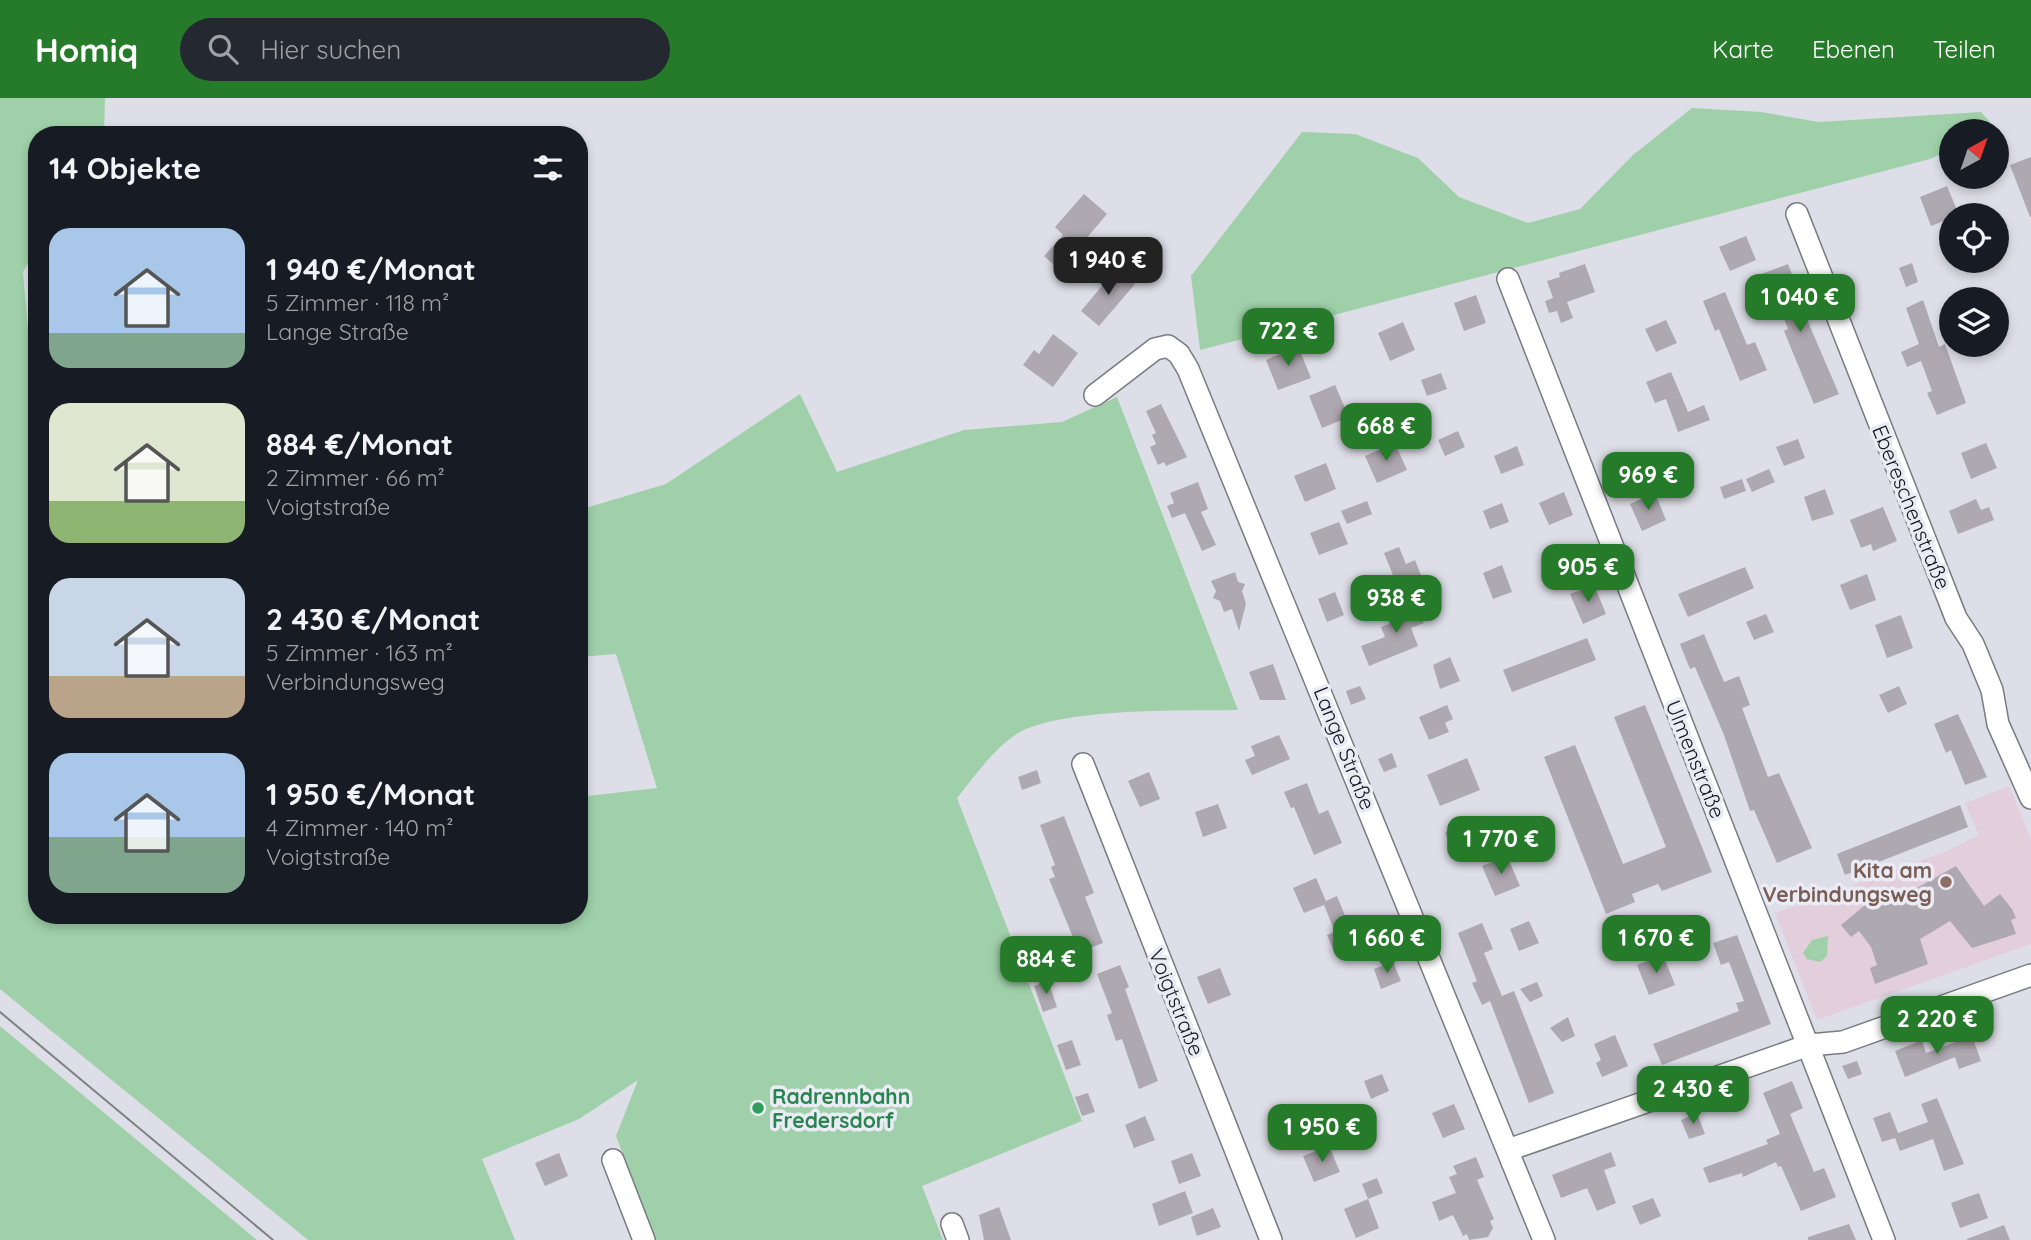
<!DOCTYPE html>
<html lang="de">
<head>
<meta charset="utf-8">
<style>
  :root { --surface:#171b24; --page:#242831; --text:#f1f3f6; --muted:#9ea1a6; --accent:#257b29 }
  body { margin:0; font-family:Quicksand,sans-serif; background:var(--page); color:var(--text); height:100vh; display:flex; flex-direction:column; font-size:26px; white-space:nowrap }
  * { box-sizing:border-box; margin:0 }
  p { font-size:23px; color:var(--muted) }
  .icon { flex:none; width:38px; height:38px; fill:none; stroke:currentColor; stroke-width:2; stroke-linecap:round; stroke-linejoin:round }
  .map { position:relative; flex:1; overflow:hidden }
  .sheet { position:absolute; left:28px; top:28px; width:560px; height:798px; display:flex; flex-direction:column; background:var(--surface); border-radius:28px; box-shadow:0 4px 10px #0003 }
  .sheet>* { flex:none }
  .needle { width:46px; rotate:40deg }
  .buttons { position:absolute; left:1939px; top:21px; display:grid; gap:14px }
  .buttons a { display:grid; place-items:center; width:70px; height:70px; border-radius:50%; background:var(--surface); box-shadow:0 4px 10px #0003; font-size:35px }
  .price { position:absolute; translate:-50% -60px; padding:0 16px; border-radius:14px; background:var(--accent); color:#fff; font-size:23px; line-height:46px; filter:drop-shadow(0 2px 4px #0008) }
  .price::after { content:''; position:absolute; left:50%; top:42px; width:21px; height:16px; margin-left:-10px; background:inherit; clip-path:polygon(0 0,100% 0,50% 100%) }
  .price.selected { background:#222; color:#fff }
  ul { padding:0; list-style:none }
  li { display:flex; align-items:center; gap:21px; height:175px; padding:0 21px }
  li span { display:grid; place-items:center; flex:none; width:196px; height:140px; border-radius:21px; color:#555 }
  li>.icon { margin-inline-start:auto }
  span .icon { width:84px; height:84px; fill:#fffc; stroke-width:1 }
  li b { font-size:30px }
  h2 { display:flex; justify-content:space-between; align-items:center; height:84px; padding:0 21px; font-size:30px }
  header { display:flex; align-items:center; gap:42px; box-sizing:border-box; height:98px; padding:0 35px; background:var(--accent); color:#fff }
  header strong { font-size:33px }
  nav { display:flex; gap:38px; margin-inline-start:auto; font-size:24px }
  .search { width:490px; height:63px; background:var(--page); display:flex; align-items:center; gap:18px; box-sizing:border-box; padding:0 24px; border-radius:38px; color:var(--muted); font-size:26px }
  .map>svg:first-child { display:block }
  .education { fill:#e3cedc }
  .green { fill:#9fd0a9 }
  .building { fill:#aea8b0 }
  .lines { fill:none; stroke-linecap:round; stroke-linejoin:round }
  .street-casing { stroke:#7a7a83; stroke-width:24 }
  .street { stroke:#fff; stroke-width:21 }
  .tram { stroke:#7f7f86; stroke-width:2 }
  .education-dot { fill:#8d6e63; stroke:#ebebf5; stroke-width:2.5 }
  .leisure-dot { fill:#2e9e5b; stroke:#ebebf5; stroke-width:2.5 }
  .labels { text-anchor:middle; dominant-baseline:central; stroke-width:7; stroke-linejoin:round; paint-order:stroke }
  .street-label { font-size:21px; fill:#141418; stroke:#ebebf5 }
  .education-label { font-size:21px; font-weight:bold; fill:#785e54; stroke:#ebebf5; text-anchor:end }
  .leisure-label { font-size:21px; font-weight:bold; fill:#27864d; stroke:#ebebf5; text-anchor:start }
</style>
</head>
<body>
<header>
<strong>Homiq</strong>
<div class="search"><svg class="icon" aria-label="search" viewBox="0 0 24 24"><circle cx="10" cy="10" r="6"/><path d="M15 15l6 6"/></svg>Hier suchen</div>
<nav><a>Karte</a><a>Ebenen</a><a>Teilen</a></nav>
</header>
<div class="map">
<svg width="2031" height="1142" viewBox="0 0 2031 1142">
  <rect width="100%" height="100%" fill="#dedee8"/>
  <path class="education" d="M2009 688 2031 742V846L1817 922 1775 815 1947 753 1979 737 1965 705Z"/>
  <path class="green" d="M0 0H105L104 37H37V150L23 174 37 334V817H579V699L657 690 616 556 579 559V412L666 386 800 296 837 374 964 332 1062 324 1117 299 1238 612C1186 613 1057 609 1015 637 993 652 974 679 957 700L1082 1023 922 1088 943 1142H656L616 1038 638 982 579 1021 482 1061 515 1142H308L0 891Z
    M1692 10 1761 14 1819 24 1981 14 1995 30 1988 33H1951V51L1930 61 1200 252 1191 178 1302 34 1355 36 1418 60 1459 99 1528 125 1580 111 1633 57Z
    M1828 838 1827 858 1820 864 1807 861 1803 855 1812 842Z
    M0 928 257 1142H0Z"/>
  <path class="building" d="M2031 59V119H2030L2010 67Z
    M1947 88 1959 117 1931 128 1920 99Z
    M1084 96 1107 116 1069 161 1072 163 1062 174 1044 158 1063 137 1055 129Z
    M1746 138 1756 162 1730 173 1719 149Z
    M1912 165 1918 184 1906 189 1899 170Z
    M1585 166 1595 194 1567 204 1573 220 1561 225 1557 213 1549 215 1545 203 1553 200 1547 183 1560 179 1559 175Z
    M1788 166 1802 202 1799 203 1839 296 1814 306 1784 233 1788 231 1775 198 1768 201 1759 177Z
    M1117 170 1135 186 1099 228 1081 213Z
    M1725 194 1747 247 1755 244 1767 272 1740 283 1719 231 1715 233 1703 203Z
    M1476 197 1486 225 1464 233 1454 205Z
    M1923 202 1939 249 1945 246 1966 305 1937 317 1927 295 1932 293 1921 263 1907 269 1901 254 1919 246 1906 210Z
    M1666 222 1677 245 1656 254 1645 231Z
    M1403 224 1415 252 1390 263 1378 235Z
    M1053 236 1078 255 1053 289 1023 267 1034 252 1039 256Z
    M1298 248 1311 280 1278 292 1266 262Z
    M1671 274 1688 314 1704 307 1710 322 1678 334 1666 301 1655 305 1646 284Z
    M1441 275 1447 291 1427 298 1421 282Z
    M1335 287 1349 319 1322 330 1309 298Z
    M1161 306 1187 359 1166 368 1164 364 1158 367 1150 349 1156 346 1152 337 1156 335 1146 313Z
    M1458 333 1465 349 1445 358 1438 342Z
    M1798 341 1805 360 1784 368 1776 349Z
    M1395 345 1407 372 1377 385 1365 358Z
    M1986 345 1997 370 1971 381 1961 355Z
    M1517 348 1524 367 1501 376 1494 358Z
    M1326 365 1336 391 1305 404 1294 378Z
    M1769 371 1775 384 1752 394 1746 381Z
    M1742 381 1746 393 1724 401 1720 389Z
    M1198 384 1208 411 1201 414 1216 447 1202 453 1185 415 1172 420 1167 408 1174 405 1170 395Z
    M1825 391 1834 416 1812 423 1804 399Z
    M1564 394 1573 417 1549 427 1539 405Z
    M1655 395 1666 422 1642 433 1630 406Z
    M1976 401 1981 412 1989 409 1994 422 1958 436 1949 413Z
    M1367 403 1372 416 1347 426 1341 413Z
    M1502 405 1509 424 1490 431 1483 413Z
    M1883 409 1897 443 1873 453 1871 446 1861 450 1850 422Z
    M1339 424 1348 446 1319 457 1310 435Z
    M1399 449 1406 466 1415 462 1424 485 1400 494 1384 455Z
    M1502 467 1512 494 1493 501 1483 475Z
    M1745 469 1754 490 1688 519 1678 496Z
    M1235 474 1238 484 1245 486 1242 493 1246 506 1239 533 1232 511 1224 514 1220 503 1213 500 1216 493 1211 483Z
    M1867 476 1876 502 1850 512 1840 487Z
    M1594 487 1606 516 1583 526 1570 496Z
    M1335 494 1344 517 1327 524 1318 501Z
    M1413 498 1424 525 1411 530 1418 548 1369 568 1361 548 1385 539 1381 529 1404 520 1398 504Z
    M1766 516 1774 534 1754 542 1746 524Z
    M1901 517 1913 550 1887 560 1875 527Z
    M1704 536 1724 584 1739 578 1750 607 1742 610 1768 679 1779 675 1812 750 1777 765 1754 712 1750 713 1724 637 1695 569 1690 571 1680 546Z
    M1587 540 1596 562 1512 594 1503 572Z
    M1450 559 1460 583 1440 591 1433 567Z
    M1273 566 1286 602H1260L1249 574Z
    M1360 588 1366 601 1351 607 1346 593Z
    M1899 588 1907 606 1888 615 1879 597Z
    M1447 607 1453 621 1445 625 1449 634 1429 642 1419 619Z
    M1645 607 1712 774 1662 793 1658 786 1632 796 1635 804 1606 816 1544 659 1575 647 1623 766 1666 749 1614 619Z
    M1958 616 1987 679 1965 687 1951 652 1946 655 1934 626Z
    M1279 637 1290 661 1252 677 1245 662 1255 658 1251 648Z
    M1392 655 1397 669 1384 674 1378 661Z
    M1467 660 1480 692 1440 708 1427 677Z
    M1037 672 1041 685 1022 692 1018 679Z
    M1149 674 1160 701 1140 709 1128 683Z
    M1307 685 1319 716 1328 712 1342 745 1314 757 1294 709 1291 710 1284 694Z
    M1218 706 1227 730 1203 739 1195 714Z
    M1960 707 1968 729 1845 777 1837 756Z
    M1064 718 1094 795 1085 799 1103 845 1079 854 1049 781 1055 779 1051 769 1055 767 1040 727Z
    M1471 724 1481 748 1455 759 1445 734Z
    M1507 758 1520 788 1495 798 1482 768Z
    M1956 768 1984 808 2000 796 2012 811 2016 820 2011 822 2016 836 1972 850 1950 823 1920 841 1928 866 1875 886 1870 870 1877 867 1871 849 1859 833 1851 839 1841 827 1888 788 1899 800Z
    M1316 780 1326 803 1337 798 1357 847 1335 856 1327 837 1335 834 1324 807 1304 815 1293 790Z
    M1529 823 1539 845 1519 853 1510 831Z
    M1482 825 1493 851 1484 855 1502 898 1514 893 1554 995 1529 1005 1490 903 1482 907 1472 885 1477 883 1458 835Z
    M1737 837 1771 926 1662 967 1653 946 1739 913 1736 905 1744 903 1729 864 1721 867 1713 845Z
    M1663 857 1675 887 1649 897 1637 867Z
    M1393 864 1401 883 1381 891 1374 871Z
    M1120 867 1129 889 1125 891 1158 983 1139 991 1122 941 1116 943 1107 917 1112 915 1097 876Z
    M1220 870 1231 897 1208 906 1197 879Z
    M1048 883 1057 909 1043 914 1034 888Z
    M1537 884 1543 898 1530 904 1520 891Z
    M1568 919 1575 938 1562 944 1550 930Z
    M1615 937 1628 968 1602 979 1596 965 1601 962 1594 946Z
    M1972 938 1981 963 1959 971 1955 959 1905 979 1895 953 1922 942 1926 955Z
    M1072 942 1081 967 1066 972 1057 947Z
    M1857 963 1862 976 1848 981 1842 968Z
    M1382 976 1389 993 1371 1001 1364 983Z
    M1792 983 1803 1010 1790 1016 1814 1074 1824 1070 1836 1099 1801 1113 1781 1068 1778 1069 1776 1064 1743 1079 1742 1075 1709 1085 1703 1070 1768 1046 1766 1042 1780 1036 1763 995Z
    M1088 995 1095 1014 1082 1018 1075 999Z
    M1937 1000 1964 1066 1944 1073 1933 1041 1900 1053 1895 1040 1882 1044 1873 1020 1890 1014 1898 1035 1928 1024 1921 1006Z
    M1454 1006 1465 1031 1443 1040 1432 1015Z
    M1697 1015 1705 1036 1689 1041 1681 1022Z
    M1145 1018 1155 1042 1134 1050 1125 1027Z
    M1329 1048 1340 1074 1314 1084 1303 1058Z
    M1611 1054 1616 1068 1604 1072 1616 1105 1597 1113 1587 1090 1561 1100 1552 1077Z
    M559 1055 568 1078 545 1088 535 1065Z
    M1192 1055 1201 1078 1179 1086 1171 1063Z
    M1476 1059 1484 1079 1477 1082 1494 1121 1490 1123 1493 1130 1488 1139 1469 1142 1467 1136 1463 1138 1453 1117 1439 1123 1432 1104 1456 1095 1449 1079 1457 1076 1453 1068Z
    M1377 1080 1383 1095 1368 1101 1362 1086Z
    M1185 1093 1193 1115 1159 1128 1152 1106Z
    M1979 1095 1988 1120 1960 1130 1951 1105Z
    M1653 1100 1661 1118 1640 1127 1632 1108Z
    M1368 1101 1379 1130 1356 1140 1344 1111Z
    M999 1109 1011 1142H984L979 1117Z
    M1213 1110 1221 1129 1197 1138 1191 1119Z
    M1849 1126 1856 1142H1808V1139Z
    M2004 1127 2010 1142H1967V1141Z"/>
  <g class="lines">
    <defs>
      <path id="street" d="M1797 116 1956 520 1973 546 1992 592 1998 626 2031 700
        M1508 181 1884 1142
        M1095 297 1155 251 1168 248 1179 256 1188 271 1544 1142
        M1083 666 1271 1142
        M1508 1052 1809 947 1843 944 2031 877
        M613 1062 644 1142
        M952 1126 958 1142"/>
    </defs>
    <use href="#street" class="street-casing"/>
    <use href="#street" class="street"/>
    <path class="tram" d="M0 914 273 1142"/>
  </g>
  <circle class="education-dot" cx="1946" cy="784" r="7"/>
  <circle class="leisure-dot" cx="758" cy="1010" r="7"/>
  <g class="labels">
    <g class="street-label">
      <text transform="translate(1912 409) rotate(68)">Ebereschenstraße</text>
      <text transform="translate(1345 650) rotate(68)">Lange Straße</text>
      <text transform="translate(1696 661) rotate(68)">Ulmenstraße</text>
      <text transform="translate(1177 904) rotate(68)">Voigtstraße</text>
    </g>
    <g class="education-label">
      <text x="1932" y="772">Kita am<tspan x="1932" dy="24">Verbindungsweg</tspan></text>
    </g>
    <g class="leisure-label">
      <text x="772" y="998">Radrennbahn<tspan x="772" dy="24">Fredersdorf</tspan></text>
    </g>
  </g>
</svg>
<div class="buttons">
<a><svg class="needle" viewBox="-14 -14 28 28"><path d="M0-13l5 13h-10z" fill="#e53935"/><path d="M0 13l5-13h-10z" fill="#9ea1a6"/></svg></a>
<a><svg class="icon" aria-label="locate" viewBox="0 0 24 24"><circle cx="12" cy="12" r="6"/><path d="M12 2v4M12 18v4M2 12h4M18 12h4"/></svg></a>
<a><svg class="icon" aria-label="layers" viewBox="0 0 24 24"><path d="M12 4l9 5-9 5-9-5zM3 14l9 5 9-5"/></svg></a>
</div>
<b class="price selected" style="left:1108px;top:199px">1 940 €</b>
<b class="price" style="left:1800px;top:236px">1 040 €</b>
<b class="price" style="left:1288px;top:270px">722 €</b>
<b class="price" style="left:1386px;top:365px">668 €</b>
<b class="price" style="left:1648px;top:414px">969 €</b>
<b class="price" style="left:1588px;top:506px">905 €</b>
<b class="price" style="left:1396px;top:537px">938 €</b>
<b class="price" style="left:1501px;top:778px">1 770 €</b>
<b class="price" style="left:1387px;top:877px">1 660 €</b>
<b class="price" style="left:1656px;top:877px">1 670 €</b>
<b class="price" style="left:1046px;top:898px">884 €</b>
<b class="price" style="left:1937px;top:958px">2 220 €</b>
<b class="price" style="left:1693px;top:1028px">2 430 €</b>
<b class="price" style="left:1322px;top:1066px">1 950 €</b>
<section class="sheet">
<h2>14 Objekte<svg class="icon" aria-label="filters" viewBox="0 0 24 24"><path d="M4 7h16M4 17h16"/><circle cx="9" cy="7" r="2"/><circle cx="15" cy="17" r="2"/></svg></h2>
<ul>
<li><span style="background:linear-gradient(#a9c7e8 75%,#7fa58c 0)"><svg class="icon" aria-label="home" viewBox="0 0 24 24"><path d="M3 11l9-7 9 7M6 9v11h12V9"/></svg></span><div><b>1 940 €/Monat</b><p>5 Zimmer · 118 m²</p><p>Lange Straße</p></div></li>
<li><span style="background:linear-gradient(#dfe7d0 70%,#8fb573 0)"><svg class="icon" aria-label="home" viewBox="0 0 24 24"><path d="M3 11l9-7 9 7M6 9v11h12V9"/></svg></span><div><b>884 €/Monat</b><p>2 Zimmer · 66 m²</p><p>Voigtstraße</p></div></li>
<li><span style="background:linear-gradient(#c9d6e8 70%,#b9a48a 0)"><svg class="icon" aria-label="home" viewBox="0 0 24 24"><path d="M3 11l9-7 9 7M6 9v11h12V9"/></svg></span><div><b>2 430 €/Monat</b><p>5 Zimmer · 163 m²</p><p>Verbindungsweg</p></div></li>
<li><span style="background:linear-gradient(#a9c7e8 60%,#7fa58c 0)"><svg class="icon" aria-label="home" viewBox="0 0 24 24"><path d="M3 11l9-7 9 7M6 9v11h12V9"/></svg></span><div><b>1 950 €/Monat</b><p>4 Zimmer · 140 m²</p><p>Voigtstraße</p></div></li>
</ul>
</section>
</div>
</body>
</html>
